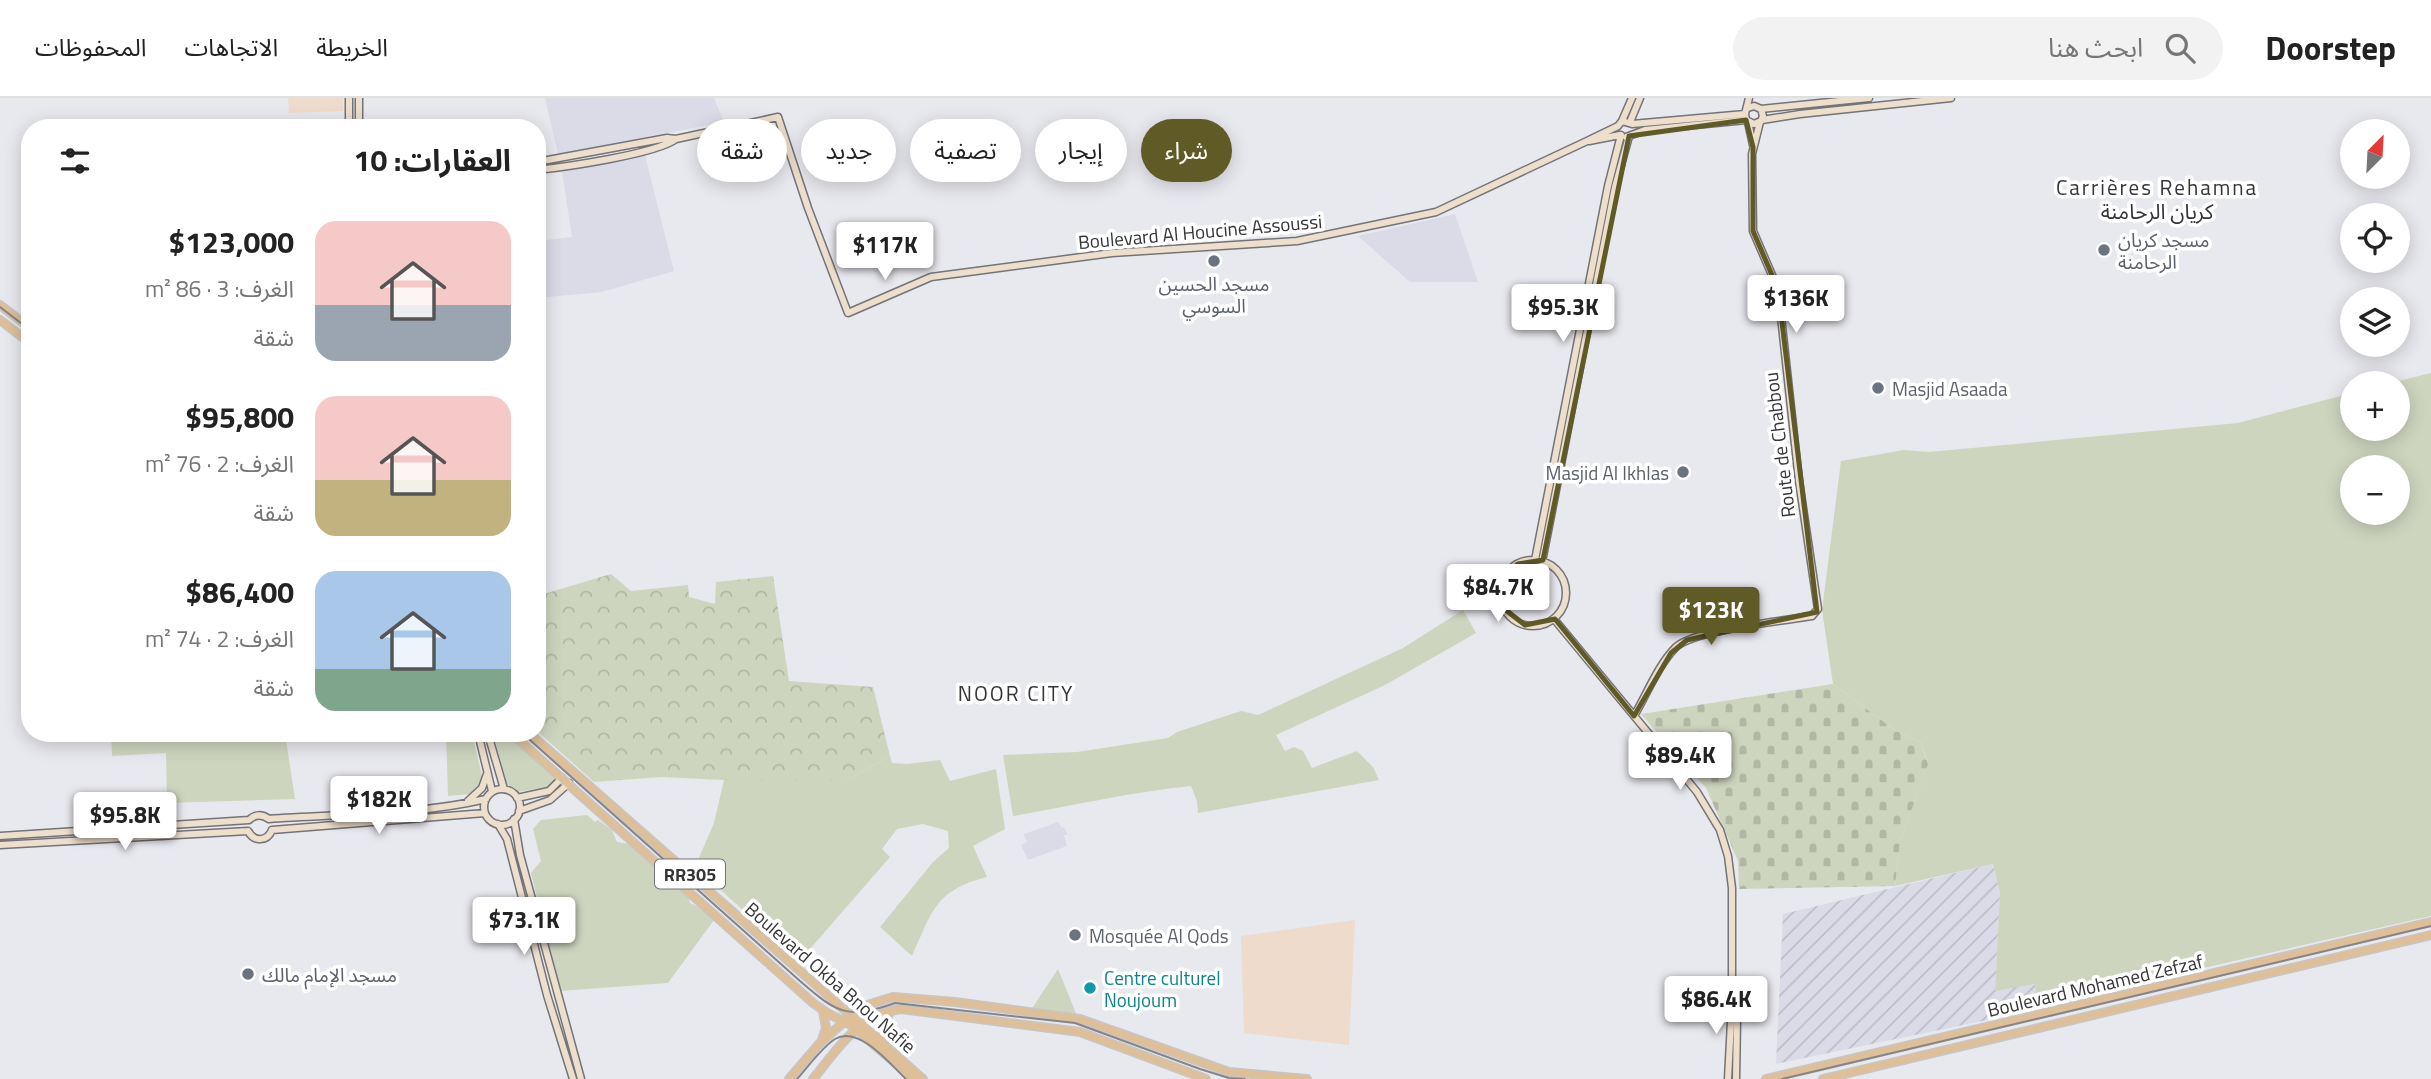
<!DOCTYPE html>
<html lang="ar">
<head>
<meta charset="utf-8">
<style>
  :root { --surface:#fff; --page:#f2f2f2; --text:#222; --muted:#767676; --line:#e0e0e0; --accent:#5f5a26 }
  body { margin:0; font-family:"Titillium Web","Noto Sans Arabic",sans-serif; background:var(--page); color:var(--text); direction:rtl; height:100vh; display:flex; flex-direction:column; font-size:26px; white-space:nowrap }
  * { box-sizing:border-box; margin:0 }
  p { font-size:23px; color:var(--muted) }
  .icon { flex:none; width:38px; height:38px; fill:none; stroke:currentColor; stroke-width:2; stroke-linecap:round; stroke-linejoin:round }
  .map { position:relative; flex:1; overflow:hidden; direction:ltr }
  .panel { position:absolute; left:21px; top:21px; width:525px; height:623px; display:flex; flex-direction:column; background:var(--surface); border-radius:28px; box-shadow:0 4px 18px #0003; direction:rtl }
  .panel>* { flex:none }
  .guide { position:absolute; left:567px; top:21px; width:665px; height:63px; direction:rtl; display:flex; gap:14px }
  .needle { width:46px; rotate:24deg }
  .controls { position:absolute; left:2340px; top:21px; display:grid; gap:14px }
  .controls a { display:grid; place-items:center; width:70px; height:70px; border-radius:50%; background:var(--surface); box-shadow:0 4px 18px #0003; font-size:35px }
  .price { position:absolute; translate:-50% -60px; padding:0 16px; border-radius:7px; background:#fff; color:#222; font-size:23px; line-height:46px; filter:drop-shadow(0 2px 4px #0008) }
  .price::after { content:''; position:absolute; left:50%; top:42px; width:21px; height:16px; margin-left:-10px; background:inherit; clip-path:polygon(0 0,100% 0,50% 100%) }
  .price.on { background:var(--accent); color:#fff }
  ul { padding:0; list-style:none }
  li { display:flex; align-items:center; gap:21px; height:175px; padding:0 35px }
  li span { display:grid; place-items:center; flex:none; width:196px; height:140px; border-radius:21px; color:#555 }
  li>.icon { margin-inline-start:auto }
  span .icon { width:84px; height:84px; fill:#fffc; stroke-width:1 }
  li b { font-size:30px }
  h2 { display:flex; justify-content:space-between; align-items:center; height:84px; padding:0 35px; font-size:30px }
  .tag { padding:0 24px; border-radius:32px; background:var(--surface); box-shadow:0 4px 18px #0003; font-size:24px; line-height:63px }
  .tag.on { background:var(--accent); color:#fff }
  header { display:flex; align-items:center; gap:42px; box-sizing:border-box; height:98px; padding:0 35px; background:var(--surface); border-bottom:2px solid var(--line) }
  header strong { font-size:33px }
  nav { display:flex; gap:38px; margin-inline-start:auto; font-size:24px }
  .search { width:490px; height:63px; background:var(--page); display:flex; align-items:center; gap:18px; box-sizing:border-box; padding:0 24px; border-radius:38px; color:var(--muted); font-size:26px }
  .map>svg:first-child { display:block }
  .industrial { fill:url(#industrial-furrows) }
  .built { fill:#dbdbe8 }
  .medical { fill:#efdbcc }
  .grass { fill:#ced5bf; fill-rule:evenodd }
  .cemetery { fill:url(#cemetery-stones) }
  .park { fill:url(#park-crowns) }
  .garden { fill:url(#garden-dots) }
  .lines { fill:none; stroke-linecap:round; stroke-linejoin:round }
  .secondary-casing { stroke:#737379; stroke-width:9 }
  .primary-casing { stroke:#c6c6c7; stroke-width:10 }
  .secondary { stroke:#eedfcc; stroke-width:6 }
  .primary { stroke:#debf98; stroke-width:7 }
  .tram { stroke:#848489; stroke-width:2 }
  .marked { fill:none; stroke:#5f5a26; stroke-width:5; stroke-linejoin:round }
  .worship-dot { fill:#6b7280; stroke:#fff; stroke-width:2.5 }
  .culture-dot { fill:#0f9aa8; stroke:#fff; stroke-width:2.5 }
  .labels { text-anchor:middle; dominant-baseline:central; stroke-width:7; stroke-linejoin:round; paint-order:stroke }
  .shield { fill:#fff; stroke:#727274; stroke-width:2 }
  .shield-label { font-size:18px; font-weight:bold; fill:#353538 }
  .street-label { font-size:19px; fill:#353538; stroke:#fff }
  .worship-label { font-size:19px; fill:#5b616d; stroke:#fff; text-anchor:start }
  .culture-label { font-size:19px; fill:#0d838f; stroke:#fff; text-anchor:start }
  .neighbourhood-label { font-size:21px; letter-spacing:2px; fill:#353538; stroke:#fff }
</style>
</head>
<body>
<header>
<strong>Doorstep</strong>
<div class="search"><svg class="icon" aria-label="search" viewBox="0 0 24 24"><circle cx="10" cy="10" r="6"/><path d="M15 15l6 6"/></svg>ابحث هنا</div>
<nav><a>الخريطة</a><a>الاتجاهات</a><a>المحفوظات</a></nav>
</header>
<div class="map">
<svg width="2431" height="981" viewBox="0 0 2431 981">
  <defs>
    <pattern id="industrial-furrows" width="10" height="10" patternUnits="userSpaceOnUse" patternTransform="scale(1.75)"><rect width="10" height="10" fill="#dbdbe8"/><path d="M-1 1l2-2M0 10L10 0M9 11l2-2" fill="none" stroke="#bdbdc8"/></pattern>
    <pattern id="cemetery-stones" width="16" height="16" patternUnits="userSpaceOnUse" patternTransform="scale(1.75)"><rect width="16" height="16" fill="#ced5bf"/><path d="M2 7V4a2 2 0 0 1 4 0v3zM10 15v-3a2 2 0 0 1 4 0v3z" fill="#b2b7a5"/></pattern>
    <pattern id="park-crowns" width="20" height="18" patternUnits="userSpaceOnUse" patternTransform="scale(1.75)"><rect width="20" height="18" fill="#ced5bf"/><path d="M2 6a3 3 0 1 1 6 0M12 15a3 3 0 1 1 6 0" fill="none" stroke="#b2b7a5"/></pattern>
    <pattern id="garden-dots" width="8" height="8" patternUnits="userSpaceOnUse" patternTransform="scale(1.75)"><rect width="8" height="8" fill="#ced5bf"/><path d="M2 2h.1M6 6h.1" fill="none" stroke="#b2b7a5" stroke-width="1.8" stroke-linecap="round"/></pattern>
  </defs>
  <rect width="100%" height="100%" fill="#e8e8ef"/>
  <path class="industrial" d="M1993 766 2000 795 1995 892 2035 886 2037 908 1997 920 1776 966 1783 816Z"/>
  <path class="built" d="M545 0H714L724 24 558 56Z
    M645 57 674 173 602 194 537 200V143L572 139 562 74Z
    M1455 116 1478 184H1410L1358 138Z
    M1058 724 1062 730 1064 729 1067 737H1064L1067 748 1028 762 1021 747 1027 744 1024 736Z"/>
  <path class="medical" d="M288 0H343V13L289 15Z
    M1355 822 1349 947 1244 935 1241 838Z"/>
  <path class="grass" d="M2431 275V818L2037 908 2035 886 1995 893 2000 795 1993 766 1895 788 1900 744 1928 665 1921 644 1896 633 1833 586 1822 512 1841 363 1904 352 1929 354 2238 325 2352 295V331H2398V285H2390ZM2352 369H2398V415H2352Z
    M1463 512 1476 535 1385 587 1276 637 1285 653 1294 649 1303 653 1312 670 1357 653 1373 669 1379 682 1198 715 1197 703 1191 688C1131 694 1072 708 1013 718L1003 657 1077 654 1168 640 1177 634 1241 613 1258 617 1403 550Z
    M111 635H285L295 701 167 705 166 655 112 658Z
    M446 635H472L485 691 483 695 448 698Z
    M493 635H508L558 679 548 689 518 694 507 686Z
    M890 658 892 665 907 666 940 662 950 683 996 671 1005 731 973 748 987 779C935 792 932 814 912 858L880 829 933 764 949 750 948 733 923 726 897 731 882 751 890 759 803 859 768 830 765 832 695 769 714 725 724 682H847Z
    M587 717 595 724 598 722 612 732 617 744 631 746 689 800 690 805 699 809 714 822 668 885 560 893 531 775 541 763 533 731 541 722Z
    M1058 871 1078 920 1031 912Z"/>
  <path class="cemetery" d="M1833 586 1896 633 1921 644 1928 666 1900 744 1895 788 1739 791 1738 763 1706 690 1641 616Z"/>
  <path class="park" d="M611 476 631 493 688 487 689 499 715 506 716 484 773 478 789 583 873 589 890 658 847 682H724L661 679 594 684 537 633V498Z"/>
  <path class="garden" d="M1520 495a13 13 0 1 1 26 0a13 13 0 1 1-26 0Z"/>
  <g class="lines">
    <defs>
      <path id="secondary" d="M359 0V30
        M1748 10 1754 8 1761 11 1763 18 1761 23 1754 26 1746 22 1745 16 1749 0
        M1761 11 1869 0
        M1762 22 1800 16 1951 0
        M1622 23 1632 0
        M1630 24 1640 0
        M1748 24 1753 47
        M349 30V0
        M1626 39 1645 32 1746 22
        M1589 43 1620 37
        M537 64 667 40 676 41 778 19 808 110 848 215 931 179 1112 155 1297 143 1436 114 1587 43 1618 28 1622 23 1632 26 1745 16
        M537 72C565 69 656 56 676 41
        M1535 462 1608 88 1621 37
        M1500 495a33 33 0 1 1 66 0a33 33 0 1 1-66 0Z
        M1542 464 1615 89 1629 38
        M1554 521 1697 694 1720 732 1728 758 1732 790V887L1737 922 1736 981
        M1634 618C1647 596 1658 567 1676 549 1695 532 1783 523 1812 518L1818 511 1799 383 1778 191 1753 133 1752 56 1760 24
        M478 635 492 693
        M488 636 504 691
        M484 709a18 18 0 1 1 36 0a18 18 0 1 1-36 0Z
        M517 700 549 693 562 680
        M468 703 482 690 487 676
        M519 713 550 702 569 685
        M514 721 520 757 581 981
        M498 726 507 741 547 897 573 981
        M272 732 485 715
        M248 733C254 744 267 744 272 732
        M0 738 249 722C255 716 262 716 269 721 338 716 419 717 486 701
        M0 747 248 733
        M1728 981 1732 904"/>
      <path id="primary" d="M0 207 30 230
        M0 222 30 245
        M511 635 813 905 829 916 851 927 914 981
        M529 635 923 981
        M489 640 491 635
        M822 942 826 930 823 913
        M883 946 881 929 891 913
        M789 981 819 946 861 909 893 899 955 904 1080 921 1229 974 1307 981
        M813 981C838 951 859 915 901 911L1080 934 1206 981
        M1766 981 2431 824
        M1823 981 2431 837"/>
    </defs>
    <use href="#secondary" class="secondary-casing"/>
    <use href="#primary" class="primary-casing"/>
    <use href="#secondary" class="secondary"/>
    <use href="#primary" class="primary"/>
    <path class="tram" d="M0 209 30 232
      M522 635 800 883C837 915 847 922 895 905L1075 925 1200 971 1229 980 1245 981
      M797 981C809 968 821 950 835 941 859 927 890 966 906 981
      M1782 981 2431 828"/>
  </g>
  <path class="marked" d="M1746 22 1753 49V133L1778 191 1817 514 1687 542 1671 555 1634 618 1555 521 1525 527 1503 510 1501 489 1506 476 1518 466 1543 462 1629 38Z"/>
  <g class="worship-dot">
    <circle cx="2104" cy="152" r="7"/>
    <circle cx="1214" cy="163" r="7"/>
    <circle cx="1878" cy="290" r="7"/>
    <circle cx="1683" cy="374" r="7"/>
    <circle cx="1075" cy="837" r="7"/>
    <circle cx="248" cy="876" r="7"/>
  </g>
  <circle class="culture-dot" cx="1090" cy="890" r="7"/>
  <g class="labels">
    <rect class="shield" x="655" y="761.5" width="70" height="29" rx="5"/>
    <g class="shield-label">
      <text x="690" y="776">RR305</text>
    </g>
    <g class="street-label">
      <text transform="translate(1200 133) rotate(-5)">Boulevard Al Houcine Assoussi</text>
      <text transform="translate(1779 347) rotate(-97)">Route de Chabbou</text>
      <text transform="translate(831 879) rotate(41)">Boulevard Okba Bnou Nafie</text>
      <text transform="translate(2095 887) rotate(-13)">Boulevard Mohamed Zefzaf</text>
    </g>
    <g class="worship-label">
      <text x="2118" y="141">مسجد كريان<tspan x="2118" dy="22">الرحامنة</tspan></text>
      <text x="1214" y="185" text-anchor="middle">مسجد الحسين<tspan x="1214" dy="22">السوسي</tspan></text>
      <text x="1892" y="290">Masjid Asaada</text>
      <text x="1669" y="374" text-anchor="end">Masjid Al Ikhlas</text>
      <text x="1089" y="837">Mosquée Al Qods</text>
      <text x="262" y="876">مسجد الإمام مالك</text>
    </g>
    <g class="culture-label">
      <text x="1104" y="879">Centre culturel<tspan x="1104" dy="22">Noujoum</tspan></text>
    </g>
    <g class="neighbourhood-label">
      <text x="2157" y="89">Carrières Rehamna<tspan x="2157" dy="24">كريان الرحامنة</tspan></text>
      <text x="1016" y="595">NOOR CITY</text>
    </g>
  </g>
</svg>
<div class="controls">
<a><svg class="needle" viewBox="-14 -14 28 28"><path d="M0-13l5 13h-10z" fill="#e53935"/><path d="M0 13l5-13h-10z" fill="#767676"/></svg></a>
<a><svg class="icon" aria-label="locate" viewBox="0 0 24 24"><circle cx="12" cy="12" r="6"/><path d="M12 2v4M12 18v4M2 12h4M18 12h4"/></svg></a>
<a><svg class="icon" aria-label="layers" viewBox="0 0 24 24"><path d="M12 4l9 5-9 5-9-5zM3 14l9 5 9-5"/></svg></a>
<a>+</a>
<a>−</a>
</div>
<b class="price" style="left:885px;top:184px">$117K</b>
<b class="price" style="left:1796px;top:237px">$136K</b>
<b class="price" style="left:1563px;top:246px">$95.3K</b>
<b class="price" style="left:1498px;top:526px">$84.7K</b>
<b class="price on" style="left:1711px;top:549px">$123K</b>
<b class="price" style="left:1680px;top:694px">$89.4K</b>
<b class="price" style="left:379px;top:738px">$182K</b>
<b class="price" style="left:125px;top:754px">$95.8K</b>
<b class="price" style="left:524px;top:859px">$73.1K</b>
<b class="price" style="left:1716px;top:938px">$86.4K</b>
<div class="guide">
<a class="tag on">شراء</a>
<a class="tag">إيجار</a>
<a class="tag">تصفية</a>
<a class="tag">جديد</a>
<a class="tag">شقة</a>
</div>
<section class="panel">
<h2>العقارات: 10<svg class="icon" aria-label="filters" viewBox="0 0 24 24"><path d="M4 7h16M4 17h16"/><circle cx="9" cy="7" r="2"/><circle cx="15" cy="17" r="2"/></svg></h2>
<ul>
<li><span style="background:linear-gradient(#f6c9c9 60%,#9aa5b1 0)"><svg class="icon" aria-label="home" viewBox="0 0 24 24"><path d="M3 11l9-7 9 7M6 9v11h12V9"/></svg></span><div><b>$123,000</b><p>الغرف: 3 · 86 m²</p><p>شقة</p></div></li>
<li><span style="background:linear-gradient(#f6c9c9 60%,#c2b280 0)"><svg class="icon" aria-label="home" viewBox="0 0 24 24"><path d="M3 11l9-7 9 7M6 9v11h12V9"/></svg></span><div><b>$95,800</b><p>الغرف: 2 · 76 m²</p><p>شقة</p></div></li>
<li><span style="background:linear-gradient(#a9c7e8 70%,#7fa58c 0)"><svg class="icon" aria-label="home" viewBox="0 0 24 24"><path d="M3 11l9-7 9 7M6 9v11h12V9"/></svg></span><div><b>$86,400</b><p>الغرف: 2 · 74 m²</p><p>شقة</p></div></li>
</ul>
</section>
</div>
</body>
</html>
